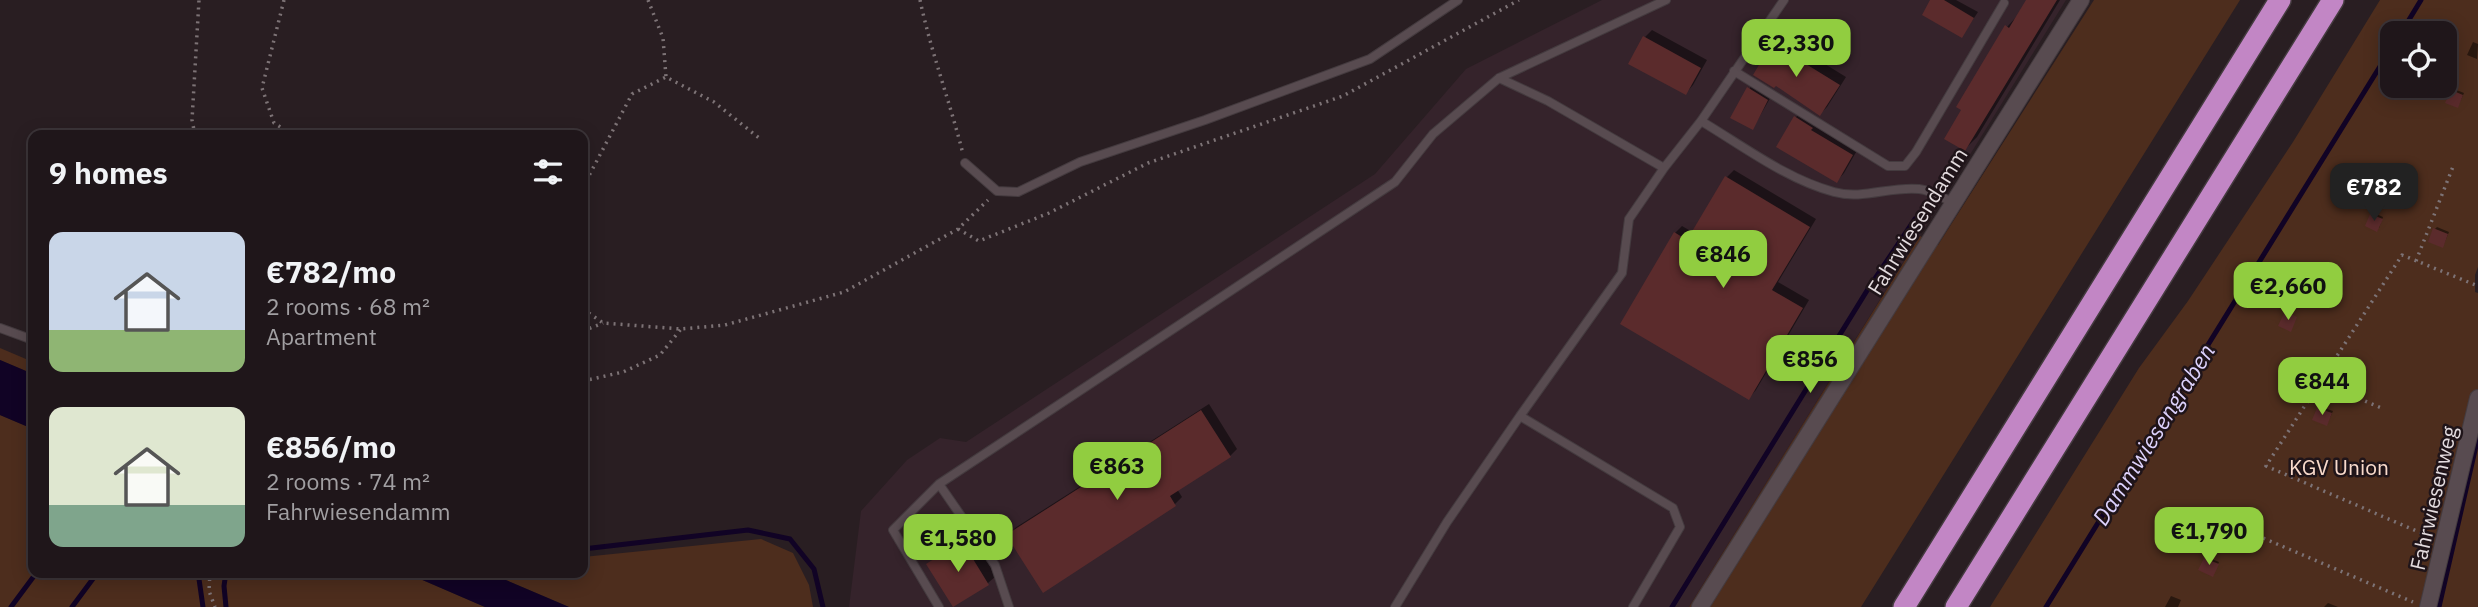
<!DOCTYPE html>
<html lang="en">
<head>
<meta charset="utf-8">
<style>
  :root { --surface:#1f161a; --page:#2c2327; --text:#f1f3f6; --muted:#a19fa2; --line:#3c3539; --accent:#91cd40 }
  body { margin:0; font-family:"IBM Plex Sans",sans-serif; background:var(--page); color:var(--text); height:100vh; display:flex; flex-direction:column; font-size:26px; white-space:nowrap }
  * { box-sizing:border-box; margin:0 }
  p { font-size:23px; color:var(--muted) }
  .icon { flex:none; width:38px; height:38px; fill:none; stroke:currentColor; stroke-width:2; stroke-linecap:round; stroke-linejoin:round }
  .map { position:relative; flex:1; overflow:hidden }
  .drawer { position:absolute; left:28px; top:130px; width:560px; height:448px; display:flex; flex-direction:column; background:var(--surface); border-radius:14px; box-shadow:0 4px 18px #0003,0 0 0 2px var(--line) }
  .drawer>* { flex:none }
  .controls { position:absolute; left:2380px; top:21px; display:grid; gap:14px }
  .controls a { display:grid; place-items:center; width:77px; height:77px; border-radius:14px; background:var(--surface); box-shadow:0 4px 18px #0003,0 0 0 2px var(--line); font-size:35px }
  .price { position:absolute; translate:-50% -60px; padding:0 16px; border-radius:14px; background:var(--accent); color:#111; font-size:23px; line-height:46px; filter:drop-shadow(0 2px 4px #0008) }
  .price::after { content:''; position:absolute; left:50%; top:42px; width:21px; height:16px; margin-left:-10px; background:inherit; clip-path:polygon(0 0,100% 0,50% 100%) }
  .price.selected { background:#222; color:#fff }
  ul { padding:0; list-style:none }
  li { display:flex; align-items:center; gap:21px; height:175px; padding:0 21px }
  li span { display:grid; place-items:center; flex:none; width:196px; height:140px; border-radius:14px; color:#555 }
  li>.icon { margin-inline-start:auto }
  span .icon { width:84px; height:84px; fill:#fffc; stroke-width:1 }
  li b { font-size:30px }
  h2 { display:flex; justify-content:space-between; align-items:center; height:84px; padding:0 21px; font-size:30px }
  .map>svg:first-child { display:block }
  .built { fill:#35232b }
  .green { fill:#4d2d1d; fill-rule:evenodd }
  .water { fill:#110325 }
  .shadow { fill:#0007 }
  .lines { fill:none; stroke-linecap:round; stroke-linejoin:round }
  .stream { stroke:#110325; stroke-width:5 }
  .building { fill:#5b2b2c }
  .service-casing { stroke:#443b3f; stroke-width:10 }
  .minor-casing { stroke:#443b3f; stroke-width:18 }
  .motorway-casing { stroke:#443b3f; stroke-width:24 }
  .path { stroke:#7d7376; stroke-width:3.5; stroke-dasharray:2 5; stroke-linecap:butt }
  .service { stroke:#584b50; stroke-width:8 }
  .minor { stroke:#584b50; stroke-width:16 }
  .motorway { stroke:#c286c5; stroke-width:21 }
  .labels { text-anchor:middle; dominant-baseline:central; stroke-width:5; stroke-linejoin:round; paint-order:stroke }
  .street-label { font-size:21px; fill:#e4dcdf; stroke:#1f1419 }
  .park-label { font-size:21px; fill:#f9dacb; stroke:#1f1419 }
  .water-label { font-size:23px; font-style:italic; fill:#ddd2fc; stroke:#1f1419 }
</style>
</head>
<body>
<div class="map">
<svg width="2478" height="607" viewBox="0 0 2478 607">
  <rect width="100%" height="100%" fill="#291e22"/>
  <path class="built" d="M1602 0H2066L1689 607H849L861 511 907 460 940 438 966 442 1375 174 1466 69Z"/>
  <path class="green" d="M2094 0H2240L1861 607H1689L1920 236 1938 245Z
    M2380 0H2478V267L2475 275V292L2478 293V607H1990L2139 368 2188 301 2293 142ZM2392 33H2445V86H2392Z
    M0 348 33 362V374L0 360Z
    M0 415 33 429V572H404L485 607H0Z
    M761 539 793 553 809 585 813 607H569L487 572H583V557Z"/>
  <path class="water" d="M0 360 33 374V429L0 415Z
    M404 572H487L569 607H485Z"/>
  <path class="shadow" d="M1932 0H1956L1978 12 1962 36Z
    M2028 0H2060L1977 137 1965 149 2007 27 2019 14Z
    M1652 30 1707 60 1693 85 1686 93 1645 37Z
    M1781 37 1846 77 1827 107 1820 114 1773 44Z
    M2473 42 2478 44 2477 59 2467 55Z
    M1753 83 1772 95 1753 128 1733 117Z
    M2454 89 2464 93 2459 104 2453 91Z
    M1803 110 1859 147 1844 173 1837 181 1779 146 1796 117Z
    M1734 170 1816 219 1778 282 1809 300 1756 390 1749 398 1675 233 1682 226 1694 233 1727 177Z
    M2374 213 2383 217 2379 228 2367 225Z
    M2437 227 2449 232 2444 244 2435 229Z
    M1209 404 1237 449 1230 456 1177 489 1182 497 1175 504 1008 536 1015 528Z
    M2321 407 2333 411 2328 422 2315 419Z
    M2187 528 2204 536 2196 549 2185 530Z
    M970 535 996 576 988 583 954 605 929 564 936 556Z
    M2207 557 2219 562 2214 573 2205 559Z
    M2171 596 2181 600 2178 607H2165Z
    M2328 603 2338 607H2324Z"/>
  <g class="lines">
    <path class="stream" d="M2401 33 2421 0
      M583 549 748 530 790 539 814 569 823 607
      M198 572 203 607
      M11 607 37 572
      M72 607 98 572
      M226 607 224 586 226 572
      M1672 607 1868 289 1915 219
      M2046 607 2392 47
      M2439 607 2478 437"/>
  </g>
  <path class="building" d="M1930 0H1944L1974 18 1962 38 1922 15Z
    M2026 0H2057L1965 151 1944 139 1961 110 1956 107 2005 25 2009 28Z
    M1643 36 1701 68 1686 95 1628 64Z
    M1772 43 1840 85 1820 116 1776 86 1774 88 1753 75Z
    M1747 87 1768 100 1753 130 1730 118Z
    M2451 90 2463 95 2458 108 2445 103Z
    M1794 116 1813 128 1811 130 1853 155 1837 183 1776 147Z
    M1725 176 1810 227 1772 290 1803 308 1749 400 1620 324 1674 232 1687 240Z
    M2370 214 2383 219 2377 232 2365 226Z
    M2433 228 2448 234 2443 248 2428 242Z
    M2285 311 2297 317 2291 332 2278 326Z
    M2317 408 2332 413 2327 426 2312 420Z
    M1201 410 1231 457 1170 496 1176 506 1043 593 1006 535Z
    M2184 528 2203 538 2196 551 2177 542Z
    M962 541 989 585 953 607 926 564Z
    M2204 558 2219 564 2213 577 2198 570Z"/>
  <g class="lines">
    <defs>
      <path id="service" d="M1734 71 1888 166H1905L1916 152 2004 3
        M1499 78 1548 101 1664 168 1701 121 1784 0
        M1701 121C1743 146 1786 179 1834 192 1863 200 1890 186 1919 189 1931 190 1943 198 1954 203
        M965 163 997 191 1018 192 1080 162 1205 120 1370 59 1458 0
        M0 328 33 340
        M939 484 995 565 1009 607
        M939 607 893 530 939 484 1395 182 1433 134 1499 78 1666 0
        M1395 607 1447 522 1520 416
        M1633 607 1680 527 1673 508 1520 416 1622 273 1629 219 1664 168"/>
      <path id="minor" d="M1700 607 2081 0
        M2428 607 2478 398"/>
      <path id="motorway" d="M1904 607 2280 0
        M1956 607 2333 0"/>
    </defs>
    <use href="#service" class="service-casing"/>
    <use href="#minor" class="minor-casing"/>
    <use href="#motorway" class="motorway-casing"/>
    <path class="path" d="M284 0 262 88 274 123 293 135
      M648 0 663 38 666 77
      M920 0C931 52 950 102 963 154
      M195 135 192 120 199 0
      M583 187 632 94 666 77 714 102 759 138
      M958 229 979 241 1049 213 1148 163 1343 96 1519 0
      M2416 261 2454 164
      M583 309 603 323 681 329 725 325 844 292 958 229 988 200
      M583 331 603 323
      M583 381 623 372 660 355 681 329
      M2320 382 2384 409
      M2244 530 2413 602
      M2428 536 2266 466 2402 255 2478 286
      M210 572 209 591 215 607"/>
    <use href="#service" class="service"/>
    <use href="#minor" class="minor"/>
    <use href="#motorway" class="motorway"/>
  </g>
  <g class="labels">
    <g class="street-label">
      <text transform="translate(1917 221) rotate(-58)">Fahrwiesendamm</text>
      <text transform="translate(2433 498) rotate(-77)">Fahrwiesenweg</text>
    </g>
    <g class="park-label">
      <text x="2339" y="467">KGV Union</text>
    </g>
    <g class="water-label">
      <text transform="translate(2153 434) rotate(-58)">Dammwiesengraben</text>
    </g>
  </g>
</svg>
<div class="controls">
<a><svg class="icon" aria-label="locate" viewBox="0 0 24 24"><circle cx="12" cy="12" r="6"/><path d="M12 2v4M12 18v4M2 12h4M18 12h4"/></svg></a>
</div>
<b class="price" style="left:1796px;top:79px">€2,330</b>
<b class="price selected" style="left:2374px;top:223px">€782</b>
<b class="price" style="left:1723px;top:290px">€846</b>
<b class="price" style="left:2288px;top:322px">€2,660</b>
<b class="price" style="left:1810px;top:395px">€856</b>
<b class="price" style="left:2322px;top:417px">€844</b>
<b class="price" style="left:1117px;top:502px">€863</b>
<b class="price" style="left:2209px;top:567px">€1,790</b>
<b class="price" style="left:958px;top:574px">€1,580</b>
<section class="drawer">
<h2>9 homes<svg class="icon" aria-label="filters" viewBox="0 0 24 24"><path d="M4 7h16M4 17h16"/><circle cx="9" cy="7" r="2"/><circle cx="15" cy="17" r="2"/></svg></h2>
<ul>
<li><span style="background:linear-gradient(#c9d6e8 70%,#8fb573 0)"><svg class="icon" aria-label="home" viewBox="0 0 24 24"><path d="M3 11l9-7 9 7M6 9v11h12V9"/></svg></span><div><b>€782/mo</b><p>2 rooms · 68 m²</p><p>Apartment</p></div></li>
<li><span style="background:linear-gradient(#dfe7d0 70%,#7fa58c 0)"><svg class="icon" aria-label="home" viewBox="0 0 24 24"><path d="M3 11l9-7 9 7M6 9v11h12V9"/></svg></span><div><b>€856/mo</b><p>2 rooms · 74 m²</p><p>Fahrwiesendamm</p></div></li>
</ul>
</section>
</div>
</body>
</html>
